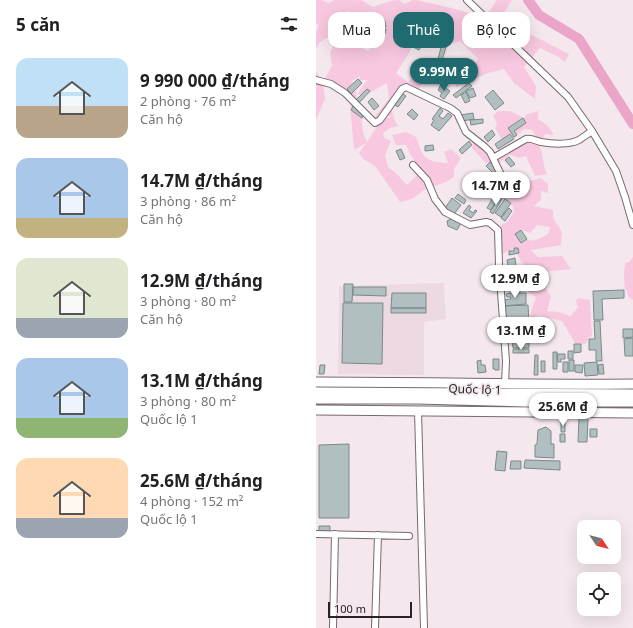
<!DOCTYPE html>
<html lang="vi">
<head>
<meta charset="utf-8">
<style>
  :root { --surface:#fff; --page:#f6f6f6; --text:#202124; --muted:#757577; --accent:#1f6b70 }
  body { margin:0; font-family:"Noto Sans",sans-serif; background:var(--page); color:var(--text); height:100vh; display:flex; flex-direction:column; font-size:15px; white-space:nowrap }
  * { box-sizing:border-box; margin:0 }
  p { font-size:13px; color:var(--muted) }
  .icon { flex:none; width:22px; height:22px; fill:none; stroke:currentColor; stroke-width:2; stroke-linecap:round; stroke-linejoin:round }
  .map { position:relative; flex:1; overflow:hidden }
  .side { display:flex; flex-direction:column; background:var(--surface); width:316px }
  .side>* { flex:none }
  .guide { position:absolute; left:12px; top:12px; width:245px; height:36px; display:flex; gap:8px }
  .needle { width:26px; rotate:125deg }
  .tools { position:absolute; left:261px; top:520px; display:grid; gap:8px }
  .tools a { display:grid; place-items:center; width:44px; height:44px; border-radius:8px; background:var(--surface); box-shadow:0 4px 16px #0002; font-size:20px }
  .scale { position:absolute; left:12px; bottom:10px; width:84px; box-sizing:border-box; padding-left:4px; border:2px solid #282325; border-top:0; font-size:11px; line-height:14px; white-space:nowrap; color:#282325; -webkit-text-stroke:3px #f4e8ee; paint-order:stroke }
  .price { position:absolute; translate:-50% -34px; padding:0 9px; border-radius:14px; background:#fff; color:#222; font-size:13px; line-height:26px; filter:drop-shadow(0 1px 2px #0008) }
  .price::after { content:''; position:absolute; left:50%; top:24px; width:12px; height:9px; margin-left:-6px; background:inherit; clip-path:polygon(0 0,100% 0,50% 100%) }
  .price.active { background:var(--accent); color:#fff }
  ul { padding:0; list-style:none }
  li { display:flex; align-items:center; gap:12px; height:100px; padding:0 16px }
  li span { display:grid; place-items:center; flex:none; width:112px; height:80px; border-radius:12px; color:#555 }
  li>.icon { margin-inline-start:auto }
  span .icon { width:48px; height:48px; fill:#fffc; stroke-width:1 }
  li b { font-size:17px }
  h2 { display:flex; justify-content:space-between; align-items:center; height:48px; padding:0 16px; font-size:17px }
  .tag { padding:0 14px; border-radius:12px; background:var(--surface); box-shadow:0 4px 16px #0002; font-size:14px; line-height:36px }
  .tag.active { background:var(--accent); color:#fff }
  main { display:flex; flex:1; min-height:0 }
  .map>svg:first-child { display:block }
  .built { fill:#edd9e2 }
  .green { fill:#f7c8df; fill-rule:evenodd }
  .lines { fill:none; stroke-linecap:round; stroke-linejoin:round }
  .river { stroke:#eba5c9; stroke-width:10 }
  .building { fill:#b1bfc0; stroke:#7b898a }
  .minor-casing { stroke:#756a6f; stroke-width:8 }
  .highway-casing { stroke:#756a6f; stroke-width:11 }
  .minor { stroke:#fff; stroke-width:6 }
  .highway { stroke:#fff; stroke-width:9 }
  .labels { text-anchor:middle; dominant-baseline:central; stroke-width:3.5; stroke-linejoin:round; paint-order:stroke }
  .street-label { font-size:12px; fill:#282325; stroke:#f4e8ee }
</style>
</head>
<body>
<main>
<section class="side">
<h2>5 căn<svg class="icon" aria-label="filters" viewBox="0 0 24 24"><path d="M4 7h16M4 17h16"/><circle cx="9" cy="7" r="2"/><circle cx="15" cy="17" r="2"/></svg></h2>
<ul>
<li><span style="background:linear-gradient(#bfe0f5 60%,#b9a48a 0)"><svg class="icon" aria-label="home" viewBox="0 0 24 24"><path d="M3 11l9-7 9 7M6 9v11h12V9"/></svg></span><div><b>9 990 000 ₫/tháng</b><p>2 phòng · 76 m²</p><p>Căn hộ</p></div></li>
<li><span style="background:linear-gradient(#a9c7e8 75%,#c2b280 0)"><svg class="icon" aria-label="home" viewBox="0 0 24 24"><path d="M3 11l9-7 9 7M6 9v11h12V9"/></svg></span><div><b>14.7M ₫/tháng</b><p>3 phòng · 86 m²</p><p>Căn hộ</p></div></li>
<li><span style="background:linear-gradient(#dfe7d0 75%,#9aa5b1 0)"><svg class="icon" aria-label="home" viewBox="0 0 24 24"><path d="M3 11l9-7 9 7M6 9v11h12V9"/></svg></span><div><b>12.9M ₫/tháng</b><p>3 phòng · 80 m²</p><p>Căn hộ</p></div></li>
<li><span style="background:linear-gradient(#a9c7e8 75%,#8fb573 0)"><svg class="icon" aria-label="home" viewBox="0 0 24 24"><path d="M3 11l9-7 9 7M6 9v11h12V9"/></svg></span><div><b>13.1M ₫/tháng</b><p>3 phòng · 80 m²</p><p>Quốc lộ 1</p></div></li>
<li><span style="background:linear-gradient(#ffd9b3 75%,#9aa5b1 0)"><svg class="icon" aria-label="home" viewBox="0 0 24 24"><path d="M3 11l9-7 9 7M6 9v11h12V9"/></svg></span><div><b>25.6M ₫/tháng</b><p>4 phòng · 152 m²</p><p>Quốc lộ 1</p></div></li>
</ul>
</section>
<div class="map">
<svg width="317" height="628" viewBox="0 0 317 628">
  <rect width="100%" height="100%" fill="#f4e8ee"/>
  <path class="built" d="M128 283 130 319 108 322V375L22 374 23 286Z"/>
  <path class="green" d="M0 0H6L12 3 19 0H45L57 7C66 4 74 0 83 0L88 4 97 0H101C124 6 147 9 168 19L179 3 180 0H196L182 22C192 29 197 35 210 32L253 54 249 62 241 56 224 48 208 67 220 86 219 99 198 83 188 69 172 73 140 87 141 74 153 72 162 59 144 41 138 43 128 38 112 47 115 37 109 32H102L93 53 80 73 92 82 99 74 108 79 102 91 87 86C77 102 71 108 82 126L74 128 67 133 68 138 75 141 69 155 72 167 80 173 91 185 105 171 94 154 90 145H80L76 135 90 132 100 137C107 158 109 162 132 163L128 152 135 149 145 158 138 169V177L130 182 108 190 96 199 84 202 59 166 47 159 43 153 50 143 38 150 33 94 7 83 9 99 0 119V71L7 83 16 65 14 53 18 43 13 37 4 42 0 49V32L3 25 0 24ZM31 11 37 14 40 21 53 22 59 16 56 22 69 21C70 33 61 43 52 51L31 40 25 18ZM45 75 41 83 46 80H52L47 85 42 94 48 96 71 83 73 99 58 117 68 114 76 117 66 119 51 142C44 128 47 122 45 108 44 102 40 96 39 90L35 88 36 81Z
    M182 111H194L208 118 211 114 222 111V119L232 126 238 135 229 134 226 141 221 138 216 130 208 129 204 133 192 135 186 140 179 128 181 123 177 116Z
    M158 139H165L182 155 194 144 219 140C229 151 225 161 231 174L219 176 210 156 203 158 194 155 184 162 170 163 156 148Z
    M224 178 232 184V193L225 191V200L218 206 237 210V218L246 232 245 245 215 250 222 257 246 256 255 269 227 272 226 283 235 296 231 311 243 312 255 316 262 307 260 301 262 298 274 300 276 336 272 338 270 344 259 343 246 321 222 315 217 320H223L221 325H217C210 316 218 307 220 297L212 292 213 284 211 268 204 260 199 248 186 254 185 225 191 222 198 212 197 206 190 200 179 198V193L185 182 214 181ZM221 225 234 227 232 234C218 242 215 243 201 235L204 229 214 233Z
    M317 257V299L316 300 312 296 311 290H309L308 275 309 263 313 262Z"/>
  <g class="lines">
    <path class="river" d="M212 0 223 15 263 39 317 124"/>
  </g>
  <path class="building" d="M60 21H69L70 27 60 28Z
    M70 29 69 34 59 35 60 30Z
    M106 33 111 36 103 50 97 47Z
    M127 40 132 41 126 60 122 59Z
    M99 63 111 69 107 76 95 69Z
    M122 74H136V79H122Z
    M42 79 46 83 35 94 31 89Z
    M153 83 156 86 140 98 137 95Z
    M125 85 134 91 128 99 124 96 126 93 122 90Z
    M157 88 160 96 154 98 150 91Z
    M51 89 54 91 43 103 40 100Z
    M177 90 188 103 179 110 169 97Z
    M84 92 90 96 82 107 76 103Z
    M150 92 154 101 149 103 145 95Z
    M56 98 63 106 58 110 52 102Z
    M38 105 49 113 46 118 35 110Z
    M124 108 127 111 123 116 127 119 132 113 136 116 123 131 115 125 118 120 116 119Z
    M96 109 102 115 98 120 91 114Z
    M157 113 158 119 146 121 145 115Z
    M207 118 210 123 198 131 201 135 198 137 192 128Z
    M167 119V123L155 125 154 120Z
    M176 130 179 135 172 142 168 137Z
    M194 134 198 139 182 149 179 144Z
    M153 141 156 145 146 154 143 150Z
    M117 145 118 150 109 151V146Z
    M85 149 89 158 84 160 80 151Z
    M193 157 199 164 195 167 189 160Z
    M174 162 183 170 178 174 170 166Z
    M156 179 161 186 154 190 150 183Z
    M142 194 150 200 148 204 139 198Z
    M179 194 183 196 175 210 171 208Z
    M183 197 186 199 177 214 174 212Z
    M136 198 145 205 138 214 129 208Z
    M189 199 195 203 185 217 179 213Z
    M153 205 155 207 153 210 157 213 159 210 161 211 155 218 147 213Z
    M193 208 196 211 189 221 185 218Z
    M139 217 145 223 141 230 132 226 131 221Z
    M205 230 211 239 205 243 199 234Z
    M198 248H202L203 253 193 255V251H198Z
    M199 258 200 266 192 267 191 260Z
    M200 266H207V272L201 273Z
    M207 274V280H204V285H197V280H194V276Z
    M28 284H37L36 302H28Z
    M204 285V292L193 291 192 287Z
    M37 287H70V296L37 295Z
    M308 290V298L286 299 287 320H278L277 291Z
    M76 293H110V308H75Z
    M195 293H210V304L187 306V300L195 299 194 297H191L190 294Z
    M27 303H67L66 364 26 363Z
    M212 305 213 323 189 324 188 306Z
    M75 308H110V313H75Z
    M278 321H284L286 361H280V350H273V339H279Z
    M201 323H211V325H214L213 328H211V330H201Z
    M307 329H317V337L307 338Z
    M213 333V338H205V340H213V348H197L196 341H191V334Z
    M317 338V356H309L308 339Z
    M258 344H265V352L258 353Z
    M197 349H213V353H197Z
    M252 351H257V359H252Z
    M237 352H241V369H237Z
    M241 354H249V359H245V362H242Z
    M219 355H222V375H218Z
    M177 359H183V370H179V369H177Z
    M165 360V365H169L170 372 162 373 161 361Z
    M253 360H258V371H253Z
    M225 361H229V372H225Z
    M247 362H252V372H247Z
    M281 362 282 375 269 376 268 363Z
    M287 364 288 374H283L282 365Z
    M4 365H9L8 374H3Z
    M259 365H267L266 373 259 372Z
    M263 418H272L271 442H262Z
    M245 422H249V432H245Z
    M230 427 235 431V444H238V458L219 457V445L221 444 222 430Z
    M274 429H281V437H274Z
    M244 434H249V442H244Z
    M33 444V518H3V445Z
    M181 451 191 452 189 471 179 470Z
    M209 460 244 461V470L208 468Z
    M195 461H205V469H194Z
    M3 526H14V532H3Z"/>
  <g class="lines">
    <defs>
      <path id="minor" d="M151 0 252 97 276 131 300 171 309 197 317 225
        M0 80 15 84 29 93 59 123 64 120 86 89 90 87 134 108 141 113 150 132 169 147 174 152 189 183
        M177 158 210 139C216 138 220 141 225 142 236 144 253 145 263 140 267 137 272 134 276 131
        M97 165 111 180 119 199 129 212 154 225 170 222 174 223 182 230 183 265 190 361 189 384
        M102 411 108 628
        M0 534 93 536
        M17 628 19 534
        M59 628 62 535"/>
      <path id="highway" d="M0 382C106 382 211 385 317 384
        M0 392 317 394
        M0 399H101L208 402H317
        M0 410 317 413"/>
    </defs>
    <use href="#minor" class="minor-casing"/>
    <use href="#highway" class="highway-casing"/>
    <use href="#minor" class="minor"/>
    <use href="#highway" class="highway"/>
  </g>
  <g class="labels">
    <g class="street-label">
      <text transform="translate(159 389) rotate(2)">Quốc lộ 1</text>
    </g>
  </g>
</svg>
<div class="tools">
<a><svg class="needle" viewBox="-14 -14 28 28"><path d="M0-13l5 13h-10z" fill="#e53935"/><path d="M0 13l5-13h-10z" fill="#757577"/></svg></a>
<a><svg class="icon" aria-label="locate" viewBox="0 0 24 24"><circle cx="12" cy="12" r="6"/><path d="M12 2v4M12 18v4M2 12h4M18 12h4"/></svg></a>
</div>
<div class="scale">100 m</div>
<b class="price active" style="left:128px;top:92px">9.99M ₫</b>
<b class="price" style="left:180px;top:206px">14.7M ₫</b>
<b class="price" style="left:199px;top:299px">12.9M ₫</b>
<b class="price" style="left:205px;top:351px">13.1M ₫</b>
<b class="price" style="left:247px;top:427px">25.6M ₫</b>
<div class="guide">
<a class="tag">Mua</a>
<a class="tag active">Thuê</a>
<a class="tag">Bộ lọc</a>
</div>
</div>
</main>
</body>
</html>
